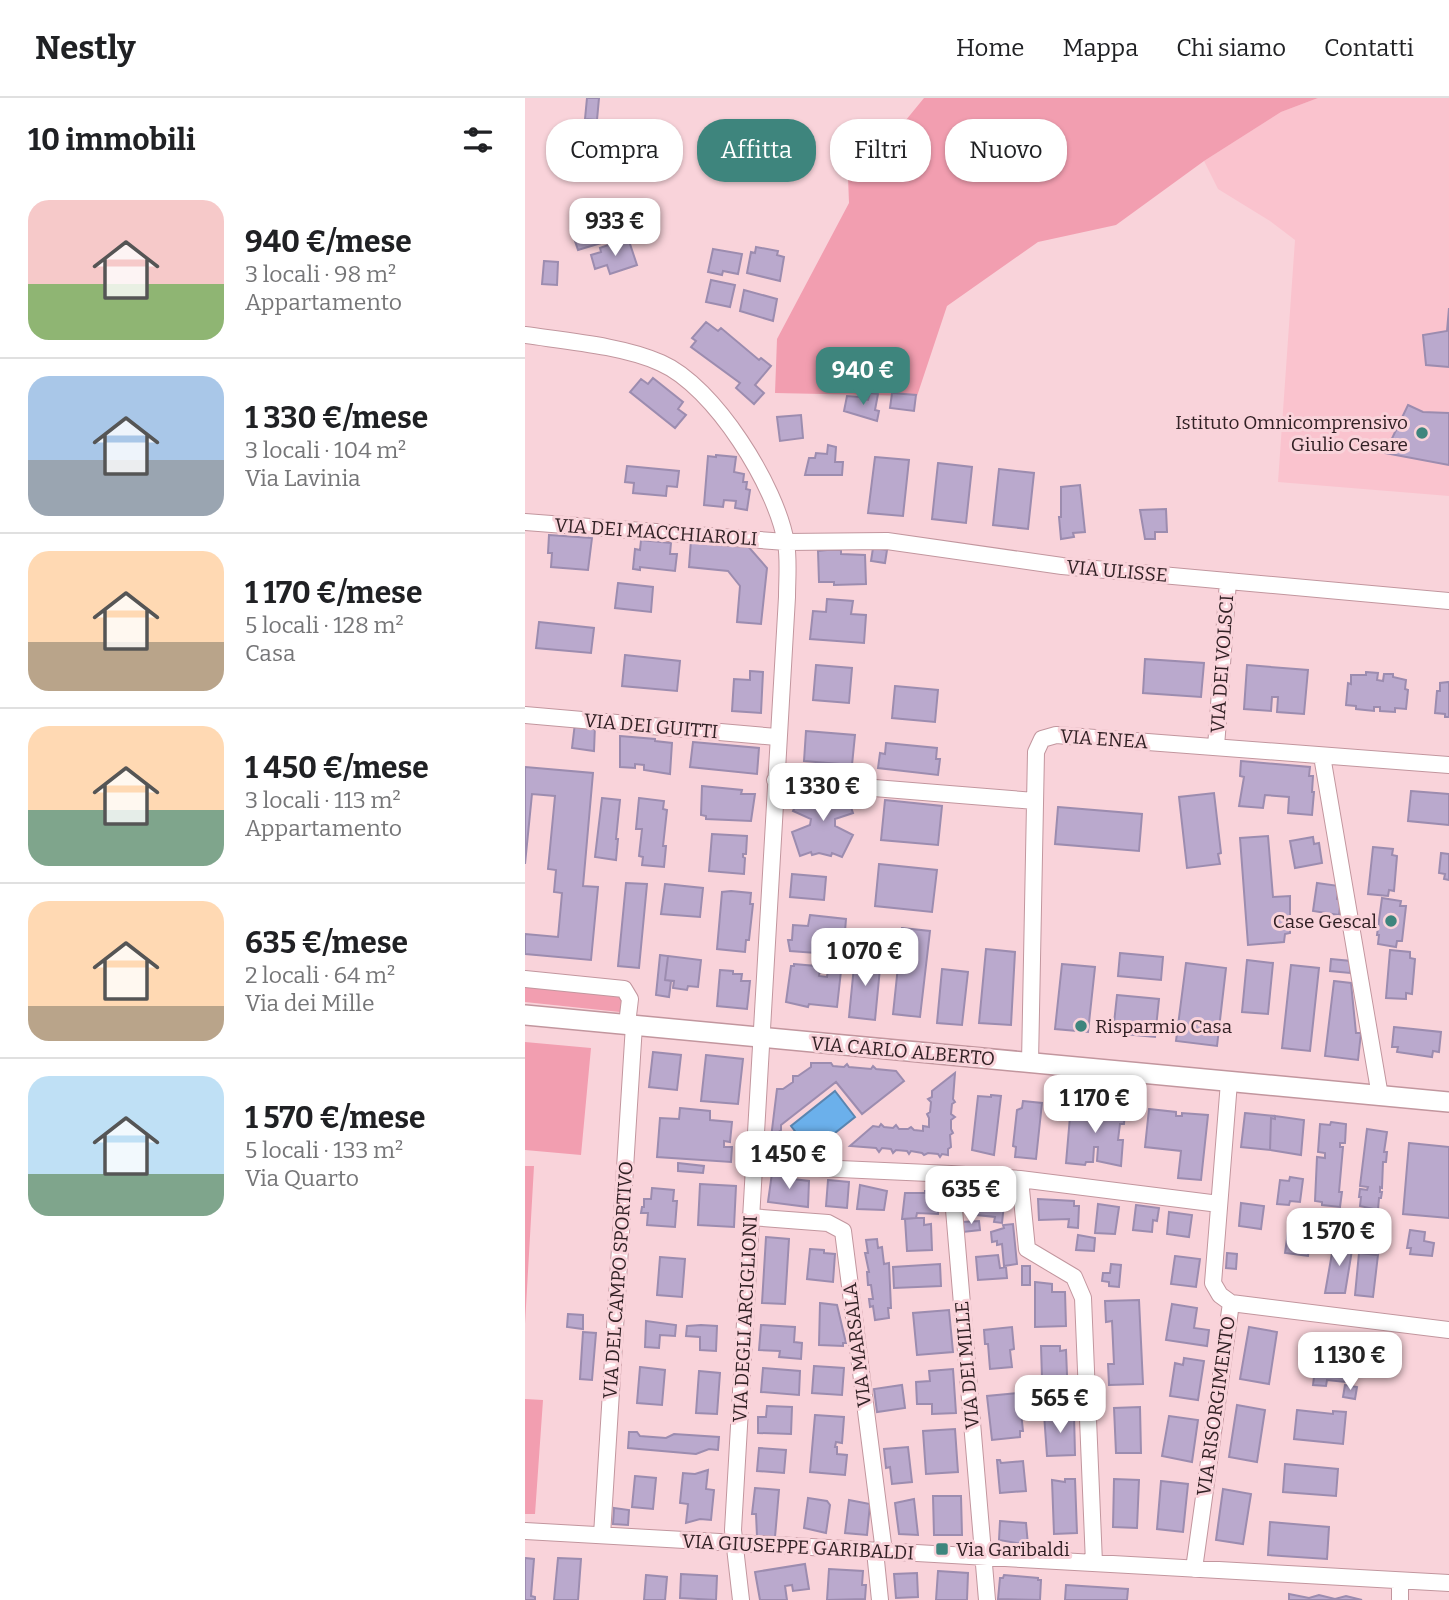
<!DOCTYPE html>
<html lang="it">
<head>
<meta charset="utf-8">
<style>
  :root { --surface:#fff; --page:#f6f6f6; --text:#202124; --muted:#757577; --line:#e0e0e0; --accent:#3e857d }
  body { margin:0; font-family:Bitter,serif; background:var(--page); color:var(--text); height:100vh; display:flex; flex-direction:column; font-size:26px; white-space:nowrap }
  * { box-sizing:border-box; margin:0 }
  p { font-size:23px; color:var(--muted) }
  .icon { flex:none; width:38px; height:38px; fill:none; stroke:currentColor; stroke-width:2; stroke-linecap:round; stroke-linejoin:round }
  .map { position:relative; flex:1; overflow:hidden }
  .details { display:flex; flex-direction:column; background:var(--surface); width:525px }
  .details>* { flex:none }
  .guide { position:absolute; left:21px; top:21px; width:665px; height:63px; display:flex; gap:14px }
  .price { position:absolute; translate:-50% -60px; padding:0 16px; border-radius:14px; background:#fff; color:#222; font-size:23px; line-height:46px; filter:drop-shadow(0 2px 4px #0008) }
  .price::after { content:''; position:absolute; left:50%; top:42px; width:21px; height:16px; margin-left:-10px; background:inherit; clip-path:polygon(0 0,100% 0,50% 100%) }
  .price.current { background:var(--accent); color:#fff }
  ul { padding:0; list-style:none }
  li { display:flex; align-items:center; gap:21px; height:175px; padding:0 28px }
  li+li { border-top:2px solid var(--line) }
  li span { display:grid; place-items:center; flex:none; width:196px; height:140px; border-radius:21px; color:#555 }
  li>.icon { margin-inline-start:auto }
  span .icon { width:84px; height:84px; fill:#fffc; stroke-width:1 }
  li b { font-size:30px }
  h2 { display:flex; justify-content:space-between; align-items:center; height:84px; padding:0 28px; font-size:30px }
  .pill { padding:0 24px; border-radius:28px; background:var(--surface); box-shadow:0 2px 5px #0004; font-size:24px; line-height:63px }
  .pill.current { background:var(--accent); color:#fff }
  header { display:flex; align-items:center; gap:42px; box-sizing:border-box; height:98px; padding:0 35px; background:var(--surface); border-bottom:2px solid var(--line) }
  header strong { font-size:33px }
  nav { display:flex; gap:38px; margin-inline-start:auto; font-size:24px }
  main { display:flex; flex:1; min-height:0 }
  .map>svg:first-child { display:block }
  .built { fill:#fac3ce }
  .green { fill:#f29eb0 }
  .water { fill:#6bb0eb; stroke:#5a85b0; stroke-width:2 }
  .building { fill:#baa9cd; stroke:#9c8caf; stroke-width:2 }
  .lines { fill:none; stroke-linecap:round; stroke-linejoin:round }
  .minor-casing { stroke:#c2969e; stroke-width:18 }
  .tertiary-casing { stroke:#c2969e; stroke-width:22 }
  .minor { stroke:#fff; stroke-width:16 }
  .tertiary { stroke:#fff; stroke-width:19 }
  .poi-dot { fill:#3e857d; stroke:#f9d3da; stroke-width:2.5 }
  .labels { text-anchor:middle; dominant-baseline:central; stroke-width:6; stroke-linejoin:round; paint-order:stroke }
  .poi-label { font-size:19px; fill:#322125; stroke:#f9d3da; text-anchor:end }
  .street-label { font-size:19px; fill:#322125; stroke:#f9d3da }
</style>
</head>
<body>
<header>
<strong>Nestly</strong>
<nav><a>Home</a><a>Mappa</a><a>Chi siamo</a><a>Contatti</a></nav>
</header>
<main>
<section class="details">
<h2>10 immobili<svg class="icon" aria-label="filters" viewBox="0 0 24 24"><path d="M4 7h16M4 17h16"/><circle cx="9" cy="7" r="2"/><circle cx="15" cy="17" r="2"/></svg></h2>
<ul>
<li><span style="background:linear-gradient(#f6c9c9 60%,#8fb573 0)"><svg class="icon" aria-label="home" viewBox="0 0 24 24"><path d="M3 11l9-7 9 7M6 9v11h12V9"/></svg></span><div><b>940 €/mese</b><p>3 locali · 98 m²</p><p>Appartamento</p></div></li>
<li><span style="background:linear-gradient(#a9c7e8 60%,#9aa5b1 0)"><svg class="icon" aria-label="home" viewBox="0 0 24 24"><path d="M3 11l9-7 9 7M6 9v11h12V9"/></svg></span><div><b>1 330 €/mese</b><p>3 locali · 104 m²</p><p>Via Lavinia</p></div></li>
<li><span style="background:linear-gradient(#ffd9b3 65%,#b9a48a 0)"><svg class="icon" aria-label="home" viewBox="0 0 24 24"><path d="M3 11l9-7 9 7M6 9v11h12V9"/></svg></span><div><b>1 170 €/mese</b><p>5 locali · 128 m²</p><p>Casa</p></div></li>
<li><span style="background:linear-gradient(#ffd9b3 60%,#7fa58c 0)"><svg class="icon" aria-label="home" viewBox="0 0 24 24"><path d="M3 11l9-7 9 7M6 9v11h12V9"/></svg></span><div><b>1 450 €/mese</b><p>3 locali · 113 m²</p><p>Appartamento</p></div></li>
<li><span style="background:linear-gradient(#ffd9b3 75%,#b9a48a 0)"><svg class="icon" aria-label="home" viewBox="0 0 24 24"><path d="M3 11l9-7 9 7M6 9v11h12V9"/></svg></span><div><b>635 €/mese</b><p>2 locali · 64 m²</p><p>Via dei Mille</p></div></li>
<li><span style="background:linear-gradient(#bfe0f5 70%,#7fa58c 0)"><svg class="icon" aria-label="home" viewBox="0 0 24 24"><path d="M3 11l9-7 9 7M6 9v11h12V9"/></svg></span><div><b>1 570 €/mese</b><p>5 locali · 133 m²</p><p>Via Quarto</p></div></li>
</ul>
</section>
<div class="map">
<svg width="924" height="1502" viewBox="0 0 924 1502">
  <rect width="100%" height="100%" fill="#f9d3da"/>
  <path class="built" d="M793 0H924V398L753 384 770 142 745 123 693 91 679 63 756 14Z"/>
  <path class="green" d="M399 0H793L756 14 679 63 591 127 513 144 422 208 392 298 250 295 252 241 324 105 322 53 384 51 381 22Z
    M0 886 97 896 95 914 0 904Z
    M0 944 66 950 56 1057 0 1052Z
    M0 1068H9L0 1226Z
    M0 1301 18 1302 10 1416H0Z"/>
  <path class="water" d="M310 993 330 1019 286 1054 266 1028Z"/>
  <path class="building" d="M62 0H74L72 22 60 21Z
    M70 124 76 145 53 152 46 131Z
    M104 143 112 167 85 176 82 167 70 171 66 157 76 154 75 150 86 146 87 149Z
    M231 149 253 153 252 157 259 159 255 183 222 175 226 154 230 155Z
    M188 151 217 156 213 176 198 173 197 177 183 174Z
    M19 163 33 164 32 187 17 186Z
    M186 182 210 187 205 209 181 204Z
    M219 192 252 201 248 223 215 213Z
    M924 210V269L901 267 898 237 922 233Z
    M924 210V269L901 267 898 237 922 233Z
    M181 224 193 233 196 230 234 262 236 260 246 268 230 287 239 295 229 306 211 290 215 285 166 249 171 243 167 240Z
    M128 280 158 304 153 311 161 317 150 330 105 294 116 281 123 286Z
    M345 295 353 296 350 312 354 313 352 323 319 313 322 298 336 299V301L343 302Z
    M367 295 391 297 389 313 365 310Z
    M883 307 898 314 924 315V367L860 355Z
    M883 307 898 314 924 315V367L860 355Z
    M276 317 278 340 255 343 252 319Z
    M303 347 311 349 310 364H318L317 377H280L284 360H290L291 355 302 356Z
    M191 357 211 359 209 374 219 376 218 384H222L221 391 225 392 222 412 210 410 211 403 199 402 198 409 179 407 183 358 191 359Z
    M350 359 384 362 378 418 343 415Z
    M413 365 447 369 441 425 407 421Z
    M102 368 154 373 152 389 142 388 141 398 108 395 109 385 100 384Z
    M474 371 509 375 503 431 468 427Z
    M555 387 560 434 548 435 549 439 536 441 534 419H536V389Z
    M641 411 642 434H630V441H620L615 412Z
    M24 437 67 440 63 472 26 469 27 455H23Z
    M116 442 146 445 145 456H152L150 473 115 469V472L108 471 110 451 115 452Z
    M166 442 221 446 242 470 236 526 212 524 215 488 203 473 164 469Z
    M348 450 362 452 360 465 346 463Z
    M302 452H316V456L340 457 341 486 309 487V484H294L293 453Z
    M93 485 128 489 126 514 90 510Z
    M302 501 328 503 326 516 341 517 339 545 285 541 288 513 301 514Z
    M14 524 69 530 66 555 11 550Z
    M100 557 155 563 152 593 97 588Z
    M620 561 679 565 676 599 618 595Z
    M291 567 327 570 324 605 288 602Z
    M722 567 783 572 779 616 752 614 753 599H747L746 613 719 611Z
    M225 573 238 574 236 615 207 613 209 581 225 582Z
    M841 574 853 575 852 582 858 583 859 576H868V579L881 582 880 591 883 592 881 611 870 610V614L855 613V609H849V613L831 611V608L821 607 823 585 826 586V577H841Z
    M923 584H924V619H920V616L910 615 912 593H915V585Z
    M370 588 413 592 410 624 367 620Z
    M50 625 70 627 69 653 47 650Z
    M281 633 330 637 327 667 279 663Z
    M95 638 130 641V643L147 645 145 676 119 672V667L110 666V670L95 669Z
    M168 644 234 650 232 676 165 669Z
    M361 645 412 650 411 661H415L413 677 353 670 355 655 360 656Z
    M716 663 785 669 784 678H788L787 694H789L787 717 763 715 764 699 740 697 738 710 714 708 719 679 715 678Z
    M0 669 68 675 58 788 73 789 66 862 0 856V836L33 839 37 795 29 794 31 772 23 771 30 698 7 696 0 766Z
    M177 688 217 692 216 696H230L226 723 181 721V718L176 717Z
    M279 690 289 695 291 691 308 692 309 695 320 691 328 715 310 721V728L328 737 317 759 307 755 306 758 294 755 287 757 286 754 275 758 267 734 285 727 286 721 268 713Z
    M886 693 924 696V727L883 723Z
    M689 695 696 755 693 756 695 766 662 770 654 699Z
    M77 700 95 702 91 741H93L91 762 70 759Z
    M114 700 139 703 138 711 142 712 138 748H141L139 769 117 767 118 759 114 758 117 731H111Z
    M360 702 417 708 413 747 356 742Z
    M533 709 617 716 614 753 530 746Z
    M187 736 222 738 221 756H218V759L220 760 219 776 184 773Z
    M743 738 748 799 765 798V835L760 836 759 844 723 847 715 740Z
    M788 739 789 746 794 745 797 765 770 770 765 743Z
    M848 749 868 751 867 757 872 758 869 793 864 792 863 798 843 796Z
    M916 755 924 756V782L919 781 920 776 914 775Z
    M354 766 412 772 407 814 350 808Z
    M267 776 301 779 299 802 265 799Z
    M101 785 122 786 114 870 93 868Z
    M792 785 814 788 812 801 816 802 814 817 788 813Z
    M140 786 178 790 175 819 136 816Z
    M206 793 226 795 225 806H228L224 842H221L220 854 192 851 197 794Z
    M857 800 876 803 875 808H881L877 843H872L871 849 853 846 854 837H852Z
    M285 817 321 821 319 846 293 844 291 855 265 853 263 842H267L268 827 283 828Z
    M377 830 405 833 395 919 368 916Z
    M461 851 490 854 486 927 454 925Z
    M865 852 885 854V860L890 861 887 896 881 895V901L861 900Z
    M595 855 638 859 636 882 593 878Z
    M135 857 143 858 140 882 146 883 144 899 131 897Z
    M143 858 176 862 173 889 163 888 162 892 148 890 149 883 140 882Z
    M330 858 356 860 350 922 324 919Z
    M806 861 826 863 825 875 805 873Z
    M722 862 748 865 743 916 717 914Z
    M661 865 701 870 692 948 651 943Z
    M269 866 291 868V871L295 872 294 878 302 879 303 872 316 873 312 909 284 906 283 909 261 904 266 868H269Z
    M537 866 570 869 563 934 530 931Z
    M766 867 794 870 785 953 757 950Z
    M417 871 443 874 437 927 412 925Z
    M195 872 208 873V876H217L216 883H225L222 911 192 908Z
    M809 883 826 885 831 935H836L833 962 800 958Z
    M592 897 634 901 630 939 588 935Z
    M869 929 916 934 914 954 908 953 907 959 872 954 873 949H867Z
    M128 954 156 957 152 992 124 989Z
    M181 957 218 961 213 1006 176 1003Z
    M286 965H306L308 968 319 969 322 966 324 969 346 971 348 968 351 971 371 973 379 983 337 1016 311 984 256 1027V1032L246 1040 252 991H258L268 984V978H273L286 969Z
    M430 975 428 1001 430 1004 427 1006 426 1016 430 1019 426 1022V1031L428 1035 425 1037 426 1049 423 1051V1057L417 1056 415 1059 413 1056 403 1055 399 1057 397 1055 386 1053 384 1056 382 1053 371 1052 368 1055 366 1051 357 1050 354 1054 351 1050 325 1048 348 1028 354 1029 356 1026 359 1029 368 1030 371 1027 374 1031H383L386 1029 389 1032 398 1033V1028L404 1029V1020L402 1016 405 1014 406 1004 403 1001 407 999V993Z
    M466 997 476 998 469 1057 447 1052 453 998 466 999Z
    M498 1003 517 1005 511 1061 490 1059 491 1049 488 1048 492 1012 497 1010Z
    M546 1007H572L571 1012 576 1013V1008L600 1013 599 1026H595L593 1042H598L596 1068 572 1063 573 1049H569L568 1064H561L560 1067 541 1065Z
    M155 1010 185 1013V1022L207 1024 205 1044 199 1043V1049H207L206 1064 132 1059 135 1020 154 1021Z
    M624 1011 651 1014V1018H657V1015L683 1017 676 1082 653 1080 656 1053 620 1049Z
    M720 1015 750 1018V1021L746 1020 745 1052 716 1049Z
    M750 1018 779 1022 776 1057 745 1052 746 1020 750 1021Z
    M806 1024 821 1026 820 1045H815V1049H818L814 1094H817L815 1109 797 1107V1104L790 1103 792 1059 800 1060V1055L793 1054 795 1026 805 1027Z
    M842 1031 862 1034 859 1054H862L861 1064H858L857 1090 855 1089V1094H857L856 1100H854L853 1112 835 1108 836 1099H834L835 1091 842 1092 843 1089 835 1088Z
    M884 1045 924 1049V1120L878 1116Z
    M153 1065 179 1068 178 1075 153 1073Z
    M247 1075 268 1078V1081L284 1083 283 1109 243 1104Z
    M765 1079 778 1081 775 1104 765 1103 764 1107 752 1106 755 1082 764 1083Z
    M303 1082 324 1084 322 1110 301 1108Z
    M175 1086 211 1088 209 1129 173 1127Z
    M335 1087 362 1093 359 1112 332 1111Z
    M127 1090 149 1092 148 1103H152L150 1129 122 1127 123 1115H116L117 1109H119V1101H126Z
    M400 1093 414 1094 413 1116 392 1115 391 1120 377 1121 380 1095H400Z
    M442 1094 480 1097 477 1125 469 1124 470 1119 442 1116Z
    M513 1101 549 1103V1108H554L553 1130 543 1129 544 1121 514 1122Z
    M716 1105 739 1108 736 1131 714 1128Z
    M573 1106 594 1109 590 1136 570 1135Z
    M611 1107 634 1110 632 1123 628 1122 627 1134 608 1132Z
    M644 1114 667 1117 664 1139 642 1136Z
    M391 1120H399V1127L406 1126 407 1152 382 1153 380 1121Z
    M810 1120 826 1121 824 1134 809 1133Z
    M454 1123 455 1132 438 1134 437 1124Z
    M488 1126 492 1166 479 1168 477 1146 472 1147V1143L467 1144 466 1134 479 1130 478 1127Z
    M764 1126 787 1129 783 1158 760 1155Z
    M885 1132 900 1134 899 1143 909 1145 907 1158 885 1156 886 1150H882Z
    M838 1135 855 1137 853 1156 834 1154Z
    M553 1137 570 1140 569 1153 551 1152Z
    M241 1139 264 1141 260 1206 237 1205Z
    M352 1141 353 1150 357 1149 359 1166 364 1165 366 1210H363L364 1220 350 1222 348 1208 345 1209 344 1201H348L346 1187H343L342 1174H344L340 1155H343L341 1142Z
    M809 1144 828 1146 820 1195H800Z
    M285 1151 299 1152V1155L310 1156 308 1184 282 1181Z
    M702 1155 712 1156 711 1171 701 1170Z
    M834 1155 853 1157 848 1199 830 1197Z
    M473 1157 475 1170 481 1169 482 1180 453 1182 451 1159Z
    M650 1158 675 1161 671 1189 646 1186Z
    M135 1159 160 1161 157 1199 132 1197Z
    M415 1166 416 1188 369 1190 368 1169Z
    M586 1166 596 1167 594 1189 584 1188V1184L577 1183 578 1175H585Z
    M497 1168H505V1187H497Z
    M510 1184 527 1186V1194H540L541 1228 510 1229Z
    M614 1202 618 1286 584 1287 583 1266H589L587 1223 581 1224 580 1203Z
    M295 1205 312 1207 321 1245H318V1248L294 1247Z
    M647 1206 672 1210 669 1230 684 1232 682 1248 641 1242Z
    M424 1212 428 1254 392 1257 388 1215Z
    M43 1216 58 1217V1231L42 1229Z
    M121 1223 151 1227 150 1238 135 1237 134 1250 120 1249Z
    M176 1227 192 1228 191 1253 175 1252V1239L161 1238 162 1228Z
    M236 1227 270 1229 269 1244 277 1245 276 1261 254 1259 255 1253 234 1252Z
    M487 1229 489 1251 485 1252 487 1269 465 1271 463 1246H460L459 1232Z
    M724 1229 752 1234 744 1286 715 1281Z
    M58 1234 71 1235 67 1282 55 1281Z
    M794 1237 808 1238 807 1243 824 1245 820 1284 802 1282 801 1288 788 1287Z
    M516 1248H535V1253L541 1252 543 1301H532V1288H528V1279L517 1280Z
    M659 1260 679 1263 673 1302 645 1298 650 1265 658 1267Z
    M289 1268 319 1270 317 1297 287 1295Z
    M115 1269 140 1272 137 1307 112 1305Z
    M238 1270 275 1273 274 1297 236 1294Z
    M428 1271 431 1315 407 1316V1306H392L391 1284 405 1283 404 1273Z
    M174 1273 195 1275 192 1316 171 1315Z
    M377 1287 380 1310 352 1314 349 1291Z
    M820 1287 832 1289 830 1301 818 1299Z
    M494 1295 498 1333H495V1339L467 1342 462 1298Z
    M712 1307 740 1312 732 1364 704 1359Z
    M242 1308 267 1309 266 1336 233 1335V1319H241Z
    M615 1309 616 1355H591L589 1310Z
    M772 1312 808 1316V1313L821 1314 818 1346 769 1341Z
    M519 1316H549L550 1357 522 1358Z
    M290 1317 319 1319 317 1345 311 1344 310 1349H312V1356L322 1357 320 1377 285 1374Z
    M644 1318 673 1322 667 1364 637 1358Z
    M430 1331 433 1374 401 1376 398 1333Z
    M104 1334H112L115 1338 141 1340 149 1336 194 1339 193 1352 184 1351 171 1356 103 1350Z
    M383 1349 387 1384 367 1386 365 1369 361 1370 359 1351Z
    M234 1350 261 1352 259 1375 232 1373Z
    M472 1362H475L476 1365 498 1363 501 1393 475 1395Z
    M760 1366 813 1371 811 1398 758 1394Z
    M183 1372 181 1391 189 1392 186 1422 175 1421 161 1425 163 1406 155 1405 158 1375 170 1376Z
    M110 1378 131 1380 128 1411 107 1409Z
    M540 1381H550L552 1435 529 1436 527 1382 540 1384Z
    M589 1381 614 1382 612 1430 588 1429Z
    M636 1383 663 1386 658 1434 632 1431Z
    M230 1390 254 1392 250 1439 232 1438 231 1416H227Z
    M698 1391 726 1396 718 1446 691 1442Z
    M408 1398H436L437 1437H409Z
    M283 1400 302 1403 305 1407 301 1435 279 1430Z
    M389 1401 393 1437 374 1436 370 1405Z
    M324 1402 345 1406 342 1437 320 1435Z
    M89 1410 104 1412 103 1427 88 1426Z
    M475 1423 501 1425 503 1447 474 1442Z
    M745 1424 804 1429 802 1461 743 1457Z
    M0 1460 9 1461 6 1498 10 1499V1502H0Z
    M33 1460 56 1461 53 1502H29Z
    M280 1466 284 1491 268 1493 267 1487 260 1488 262 1502H235L230 1474Z
    M304 1471 338 1473 337 1487H341L340 1501 302 1502Z
    M413 1473 443 1475 442 1502H411Z
    M392 1475 393 1499 371 1500 369 1476Z
    M156 1476 192 1478 191 1502 155 1500Z
    M121 1477 142 1479 140 1502H119Z
    M479 1477 513 1480V1482H516L515 1502 473 1501 475 1480H478Z
    M541 1487 603 1491 602 1502H540Z
    M764 1496 784 1500 794 1497 810 1501 821 1498 837 1502H764Z"/>
  <g class="lines">
    <defs>
      <path id="minor" d="M0 237C41 243 99 248 136 265 189 288 252 389 261 445 264 462 262 481 262 499L208 1432 216 1502
        M0 424 261 444 362 443 537 468 924 503
        M0 617 252 639
        M691 649 703 483
        M797 658 855 998
        M250 682 510 703
        M0 881 99 891 105 901 102 926
        M505 965 511 654 517 641 531 637 924 667
        M228 1067 426 1076 495 1081 694 1106
        M426 1076 462 1502
        M495 1081 502 1151 549 1179 558 1200 569 1465
        M225 1119 303 1125 318 1133 359 1454
        M706 1205 924 1232
        M0 1433 924 1485
        M77 1437 109 927
        M350 1453 355 1502
        M669 1471 706 1205 695 1197 688 1185 704 984
        M875 1502V1484"/>
      <path id="tertiary" d="M0 917 924 1004"/>
    </defs>
    <use href="#minor" class="minor-casing"/>
    <use href="#tertiary" class="tertiary-casing"/>
    <use href="#minor" class="minor"/>
    <use href="#tertiary" class="tertiary"/>
  </g>
  <g class="poi-dot">
    <circle cx="897" cy="335" r="7"/>
    <circle cx="866" cy="823" r="7"/>
    <circle cx="556" cy="928" r="7"/>
    <rect x="410" y="1444" width="14" height="14" rx="3.5"/>
  </g>
  <g class="labels">
    <g class="poi-label">
      <text x="883" y="324">Istituto Omnicomprensivo<tspan x="883" dy="22">Giulio Cesare</tspan></text>
      <text x="852" y="823">Case Gescal</text>
      <text x="570" y="928" text-anchor="start">Risparmio Casa</text>
      <text x="431" y="1451" text-anchor="start">Via Garibaldi</text>
    </g>
    <g class="street-label">
      <text transform="translate(131 434) rotate(4)">VIA DEI MACCHIAROLI</text>
      <text transform="translate(592 473) rotate(5)">VIA ULISSE</text>
      <text transform="translate(697 566) rotate(-86)">VIA DEI VOLSCI</text>
      <text transform="translate(126 628) rotate(5)">VIA DEI GUITTI</text>
      <text transform="translate(579 641) rotate(4)">VIA ENEA</text>
      <text transform="translate(378 953) rotate(5)">VIA CARLO ALBERTO</text>
      <text transform="translate(93 1182) rotate(-86)">VIA DEL CAMPO SPORTIVO</text>
      <text transform="translate(220 1221) rotate(-87)">VIA DEGLI ARCIGLIONI</text>
      <text transform="translate(332 1247) rotate(-97)">VIA MARSALA</text>
      <text transform="translate(442 1267) rotate(-95)">VIA DEI MILLE</text>
      <text transform="translate(691 1308) rotate(-82)">VIA RISORGIMENTO</text>
      <text transform="translate(273 1449) rotate(3)">VIA GIUSEPPE GARIBALDI</text>
    </g>
  </g>
</svg>
<b class="price" style="left:90px;top:160px">933 €</b>
<b class="price current" style="left:338px;top:309px">940 €</b>
<b class="price" style="left:298px;top:725px">1 330 €</b>
<b class="price" style="left:340px;top:890px">1 070 €</b>
<b class="price" style="left:570px;top:1037px">1 170 €</b>
<b class="price" style="left:264px;top:1093px">1 450 €</b>
<b class="price" style="left:446px;top:1128px">635 €</b>
<b class="price" style="left:814px;top:1170px">1 570 €</b>
<b class="price" style="left:825px;top:1294px">1 130 €</b>
<b class="price" style="left:535px;top:1337px">565 €</b>
<div class="guide">
<a class="pill">Compra</a>
<a class="pill current">Affitta</a>
<a class="pill">Filtri</a>
<a class="pill">Nuovo</a>
</div>
</div>
</main>
</body>
</html>
